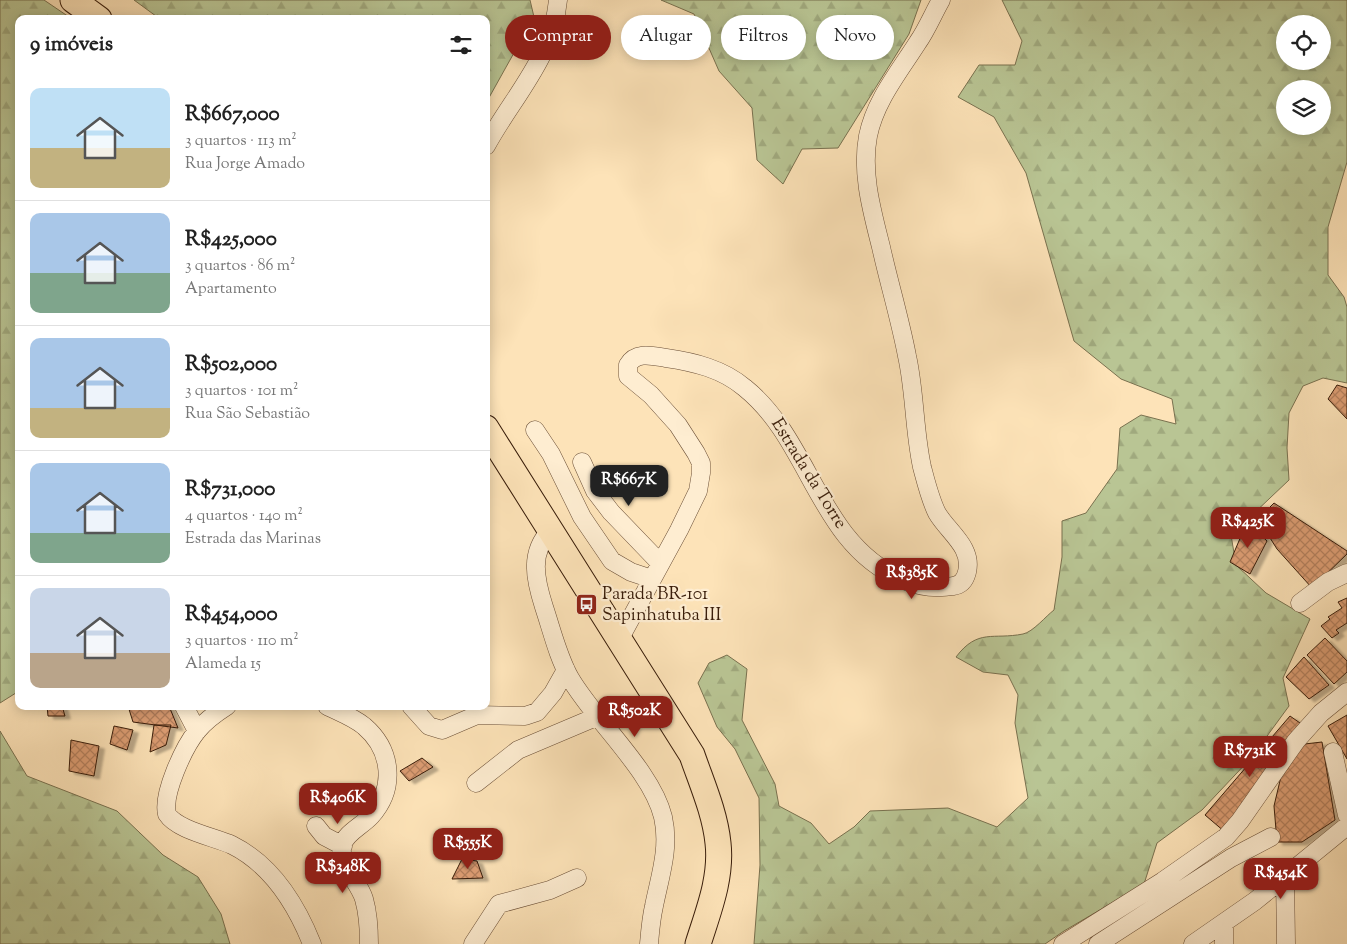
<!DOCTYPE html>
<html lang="pt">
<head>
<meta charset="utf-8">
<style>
  :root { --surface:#fff; --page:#f2f2f2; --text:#222; --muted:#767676; --line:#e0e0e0; --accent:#8f2418 }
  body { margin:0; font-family:"Sorts Mill Goudy",serif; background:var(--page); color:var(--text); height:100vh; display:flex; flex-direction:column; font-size:19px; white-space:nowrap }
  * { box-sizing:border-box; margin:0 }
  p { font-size:16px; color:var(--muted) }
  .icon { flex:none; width:28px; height:28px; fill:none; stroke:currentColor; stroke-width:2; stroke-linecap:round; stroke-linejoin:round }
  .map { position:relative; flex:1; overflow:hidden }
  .sheet { position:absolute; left:15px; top:15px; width:475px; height:695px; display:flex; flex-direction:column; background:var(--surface); border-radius:10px; box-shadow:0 2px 12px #0003 }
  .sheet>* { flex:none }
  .banner { position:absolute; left:505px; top:15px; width:475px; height:45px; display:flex; gap:10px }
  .fabs { position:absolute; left:1276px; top:15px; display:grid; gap:10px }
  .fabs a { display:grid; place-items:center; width:55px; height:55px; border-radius:50%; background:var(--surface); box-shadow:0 2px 12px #0003; font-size:25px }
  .price { position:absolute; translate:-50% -42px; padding:0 11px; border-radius:10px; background:var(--accent); color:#fff; font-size:16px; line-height:32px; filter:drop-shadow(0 1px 2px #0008) }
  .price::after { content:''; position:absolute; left:50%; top:30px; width:15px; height:11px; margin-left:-8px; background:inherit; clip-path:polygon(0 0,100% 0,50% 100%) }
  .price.active { background:#222; color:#fff }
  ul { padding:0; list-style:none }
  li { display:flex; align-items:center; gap:15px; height:125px; padding:0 15px }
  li+li { border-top:1px solid var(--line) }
  li span { display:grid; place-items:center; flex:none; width:140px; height:100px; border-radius:10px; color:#555 }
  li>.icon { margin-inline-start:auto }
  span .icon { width:60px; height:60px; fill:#fffc; stroke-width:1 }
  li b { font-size:21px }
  h2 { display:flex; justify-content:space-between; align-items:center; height:60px; padding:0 15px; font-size:21px }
  .pill { padding:0 18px; border-radius:22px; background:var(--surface); box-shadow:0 2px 12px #0003; font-size:18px; line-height:45px }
  .pill.active { background:var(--accent); color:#fff }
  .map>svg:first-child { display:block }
  .forest { fill:url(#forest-firs); stroke:#79714f; fill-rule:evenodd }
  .building { fill:url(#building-cross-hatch); stroke:#391d0a; filter:url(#shadow) }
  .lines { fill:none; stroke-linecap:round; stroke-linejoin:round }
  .minor-casing { stroke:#6a4e36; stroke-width:19 }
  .highway-casing { stroke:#391d0a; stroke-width:27 }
  .minor { stroke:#feedd1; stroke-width:18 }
  .highway { stroke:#fde3b8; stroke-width:25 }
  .labels { text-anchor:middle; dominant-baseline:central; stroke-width:4.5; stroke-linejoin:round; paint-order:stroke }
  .street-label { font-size:18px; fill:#391d0a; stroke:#feedd1 }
  .poi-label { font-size:18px; fill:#391d0a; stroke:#feedd1; text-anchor:start }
</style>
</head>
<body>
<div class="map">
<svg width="1347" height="944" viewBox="0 0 1347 944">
  <defs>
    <pattern id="forest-firs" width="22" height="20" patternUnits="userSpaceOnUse" patternTransform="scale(1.25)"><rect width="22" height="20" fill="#b9c594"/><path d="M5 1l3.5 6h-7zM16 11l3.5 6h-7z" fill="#a0a97e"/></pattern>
    <pattern id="building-cross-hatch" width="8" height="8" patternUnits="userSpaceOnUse" patternTransform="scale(1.25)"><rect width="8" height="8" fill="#db9c72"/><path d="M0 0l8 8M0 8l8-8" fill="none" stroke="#b37f5c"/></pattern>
    <filter id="shadow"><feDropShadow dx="5.5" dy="3" stdDeviation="1" flood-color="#0004"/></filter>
  </defs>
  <rect width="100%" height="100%" fill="#fde3b8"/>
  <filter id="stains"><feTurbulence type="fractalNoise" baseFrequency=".004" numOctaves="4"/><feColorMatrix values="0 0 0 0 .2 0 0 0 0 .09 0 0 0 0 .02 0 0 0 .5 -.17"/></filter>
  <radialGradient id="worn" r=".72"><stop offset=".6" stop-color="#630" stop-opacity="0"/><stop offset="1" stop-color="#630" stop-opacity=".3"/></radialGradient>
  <path class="forest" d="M0 0H44L72 19H19V691L0 703Z
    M134 0H530L534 17 486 103V19H160Z
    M661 0H921L909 34 838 148 802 149 783 184 757 160 752 108 719 71 694 14Z
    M1002 0H1347V162L1328 227V275L1344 297 1347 307V383L1323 378 1303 386 1289 413 1287 448 1289 480 1231 535 1236 565 1266 593 1310 619 1283 678 1289 706 1251 758 1202 810 1157 843 1144 884 1064 931 1045 944H754L760 865 759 798 735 749 717 727 698 683 709 663 727 655 747 669 742 720 775 784 779 806 811 823 829 844 854 827 870 811 948 808 997 827 1028 798 1015 723 1018 695 1008 675 983 672 956 657C978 628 993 640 1023 634 1033 632 1046 616 1054 610L1062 557V521L1086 513 1117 469 1120 428 1141 415 1176 424 1172 399 1121 379 1074 341 1026 173 994 117 958 97 979 65H1015L1022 41ZM1285 24H1322V61H1285ZM1285 89H1322V126H1285Z
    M0 731 27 776 117 811 163 855 198 877 221 914 230 944H0Z"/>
  <path class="building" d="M1337 385 1347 388V419L1328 399Z
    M1274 503 1347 551V554L1312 588 1277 549 1258 519Z
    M1247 522 1267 541 1250 574 1230 562Z
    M1347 598V623L1336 630 1339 633 1332 638 1321 626 1330 619 1328 617 1342 608 1338 602Z
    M1325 638 1347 661V672L1334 684 1307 655Z
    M1304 657 1329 685 1309 699 1286 677Z
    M47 706H62L65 716H48Z
    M128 706H169L178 728 133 722Z
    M1347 715V759L1328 726Z
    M1290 716 1300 723 1225 832 1205 815Z
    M154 725H171L166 745 150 752Z
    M114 726 133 730 127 750 110 744Z
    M71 740 99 746 94 776 69 771Z
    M1322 742 1335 820 1302 842H1277L1274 806 1283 768 1296 745Z
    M422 758 433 767 409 781 400 771Z
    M462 859 477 861 483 878 452 879Z"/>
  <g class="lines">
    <defs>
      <path id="minor" d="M486 146C512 98 553 57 558 0
        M535 430 551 454 582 517 612 561 631 572 652 579
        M582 462 595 491 611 512 660 563
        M551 530C529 552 535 579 544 607 552 631 558 657 570 678 595 721 652 771 663 817 670 848 660 876 654 906 651 919 650 932 649 944
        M1300 603 1328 582 1347 573
        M619 640 679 530 698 491 701 473V463L696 453 678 425 651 395 628 376V365C636 351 653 356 666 358 694 362 723 369 745 388 811 441 818 543 901 579 917 586 936 589 953 586 961 585 965 580 967 572 973 547 948 532 937 513 930 499 926 482 922 467 914 430 915 392 907 356 900 319 889 283 881 247 872 211 861 173 868 136 875 101 899 72 918 42 927 29 933 14 941 0
        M184 706 197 731
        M227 706C216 713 205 721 197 731 184 747 162 794 167 814 177 830 214 837 232 845 272 865 296 904 312 944
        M327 706C339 712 353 717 364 726 392 750 396 788 371 816 362 826 345 833 342 846 339 865 359 882 364 899 368 913 369 929 369 944
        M411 706 429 726 442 730 477 715 525 716 537 712 553 693 566 670
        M1333 752 1347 815
        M476 783 518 750 596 717
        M316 826 324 836 343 846
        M1285 875 1286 944
        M473 944 499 904 550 890 577 878
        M1063 944 1163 881 1226 837 1240 821 1296 741 1321 713 1347 692
        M1098 944 1231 858 1271 837
        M1193 944 1255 901 1347 826
        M1224 944V924"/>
      <path id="highway" d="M73 0 99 19
        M486 428 692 755C702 784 715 813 718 843 722 878 708 912 698 944"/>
    </defs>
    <use href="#minor" class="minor-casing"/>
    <use href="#highway" class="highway-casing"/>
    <use href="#minor" class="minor"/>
    <use href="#highway" class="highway"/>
  </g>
  <defs>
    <symbol id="bus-square" viewBox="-11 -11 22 22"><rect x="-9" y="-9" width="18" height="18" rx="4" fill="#8f2418" stroke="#feedd1"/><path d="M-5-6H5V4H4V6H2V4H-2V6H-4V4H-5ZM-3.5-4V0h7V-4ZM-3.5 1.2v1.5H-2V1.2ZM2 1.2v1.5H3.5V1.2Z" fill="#fff"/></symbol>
  </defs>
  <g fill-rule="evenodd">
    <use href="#bus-square" x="574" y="592" width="25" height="25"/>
  </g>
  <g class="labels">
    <g class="street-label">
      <text transform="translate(808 474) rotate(58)">Estrada da Torre</text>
    </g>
    <g class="poi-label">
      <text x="602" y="595">Parada BR-101<tspan x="602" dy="21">Sapinhatuba III</tspan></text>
    </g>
  </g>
  <rect width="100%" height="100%" filter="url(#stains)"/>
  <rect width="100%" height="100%" fill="url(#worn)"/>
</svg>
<div class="fabs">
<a><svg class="icon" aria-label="locate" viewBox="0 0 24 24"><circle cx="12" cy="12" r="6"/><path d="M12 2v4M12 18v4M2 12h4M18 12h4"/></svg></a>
<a><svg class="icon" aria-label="layers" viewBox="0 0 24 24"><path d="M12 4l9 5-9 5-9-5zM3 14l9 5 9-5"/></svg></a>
</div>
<b class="price active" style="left:629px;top:507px">R$667K</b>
<b class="price" style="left:1248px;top:549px">R$425K</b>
<b class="price" style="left:912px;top:600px">R$385K</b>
<b class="price" style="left:635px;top:738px">R$502K</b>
<b class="price" style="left:1250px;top:778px">R$731K</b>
<b class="price" style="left:338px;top:825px">R$406K</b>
<b class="price" style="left:468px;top:870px">R$555K</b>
<b class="price" style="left:343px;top:894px">R$348K</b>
<b class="price" style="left:1281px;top:900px">R$454K</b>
<div class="banner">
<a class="pill active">Comprar</a>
<a class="pill">Alugar</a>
<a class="pill">Filtros</a>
<a class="pill">Novo</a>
</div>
<section class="sheet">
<h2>9 imóveis<svg class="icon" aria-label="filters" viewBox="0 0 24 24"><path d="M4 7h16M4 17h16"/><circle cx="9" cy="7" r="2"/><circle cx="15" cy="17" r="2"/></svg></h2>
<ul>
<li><span style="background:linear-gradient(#bfe0f5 60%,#c2b280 0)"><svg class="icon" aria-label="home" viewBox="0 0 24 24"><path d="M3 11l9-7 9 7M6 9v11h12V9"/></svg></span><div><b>R$667,000</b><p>3 quartos · 113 m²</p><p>Rua Jorge Amado</p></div></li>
<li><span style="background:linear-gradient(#a9c7e8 60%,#7fa58c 0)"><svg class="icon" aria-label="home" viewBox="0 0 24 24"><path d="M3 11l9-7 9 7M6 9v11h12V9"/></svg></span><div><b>R$425,000</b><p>3 quartos · 86 m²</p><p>Apartamento</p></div></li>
<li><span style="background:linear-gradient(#a9c7e8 70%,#c2b280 0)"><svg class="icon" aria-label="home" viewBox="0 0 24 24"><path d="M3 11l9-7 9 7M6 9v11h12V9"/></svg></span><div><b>R$502,000</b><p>3 quartos · 101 m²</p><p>Rua São Sebastião</p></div></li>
<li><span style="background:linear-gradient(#a9c7e8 70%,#7fa58c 0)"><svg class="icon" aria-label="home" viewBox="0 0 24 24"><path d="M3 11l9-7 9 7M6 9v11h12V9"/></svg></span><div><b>R$731,000</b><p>4 quartos · 140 m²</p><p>Estrada das Marinas</p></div></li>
<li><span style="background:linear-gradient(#c9d6e8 65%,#b9a48a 0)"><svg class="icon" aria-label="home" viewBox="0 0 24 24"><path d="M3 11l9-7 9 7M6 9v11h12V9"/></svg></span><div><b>R$454,000</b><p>3 quartos · 110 m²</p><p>Alameda 15</p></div></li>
</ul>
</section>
</div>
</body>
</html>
